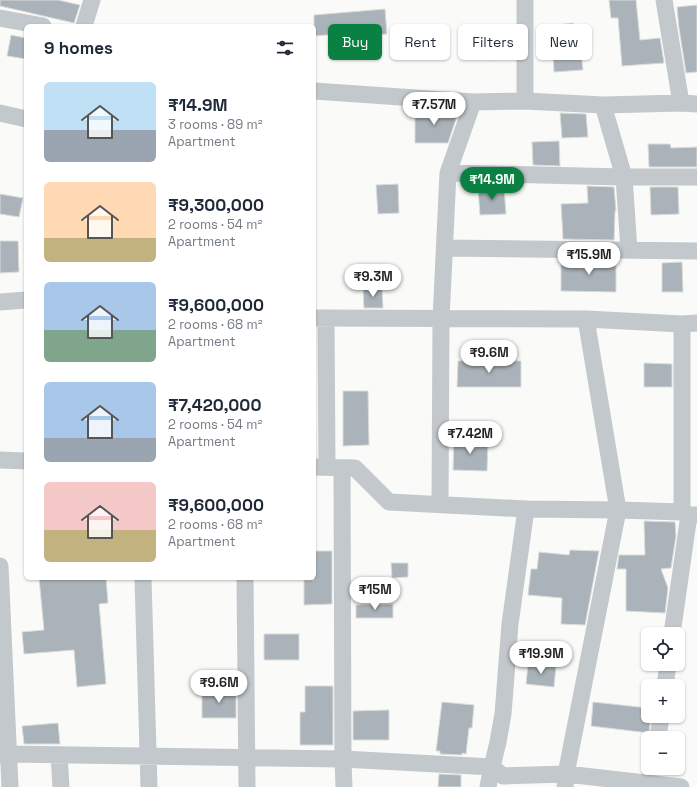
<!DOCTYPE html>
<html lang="en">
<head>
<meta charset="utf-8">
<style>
  :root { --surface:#fff; --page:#f6f6f7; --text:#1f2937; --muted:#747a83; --accent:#0b8043 }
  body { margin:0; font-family:"Space Grotesk",sans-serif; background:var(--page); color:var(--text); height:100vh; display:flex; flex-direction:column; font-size:15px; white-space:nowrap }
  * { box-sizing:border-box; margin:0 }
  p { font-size:13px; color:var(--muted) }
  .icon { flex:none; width:22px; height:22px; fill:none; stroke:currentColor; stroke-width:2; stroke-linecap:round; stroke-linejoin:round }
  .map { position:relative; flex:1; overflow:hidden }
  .panel { position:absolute; left:24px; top:24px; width:292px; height:556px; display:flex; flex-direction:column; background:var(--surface); border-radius:6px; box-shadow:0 1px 3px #0004 }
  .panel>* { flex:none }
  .guide { position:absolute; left:328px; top:24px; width:309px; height:36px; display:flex; gap:8px }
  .buttons { position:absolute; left:641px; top:627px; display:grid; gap:8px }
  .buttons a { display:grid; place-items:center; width:44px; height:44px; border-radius:6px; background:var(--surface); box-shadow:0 1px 3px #0004; font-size:20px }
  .price { position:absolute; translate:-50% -34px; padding:0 9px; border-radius:14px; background:#fff; color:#222; font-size:13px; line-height:26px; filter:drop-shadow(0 1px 2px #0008) }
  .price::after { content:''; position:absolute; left:50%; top:24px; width:12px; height:9px; margin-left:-6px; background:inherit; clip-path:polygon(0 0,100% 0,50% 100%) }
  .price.active { background:var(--accent); color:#fff }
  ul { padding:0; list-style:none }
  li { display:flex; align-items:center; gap:12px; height:100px; padding:0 20px }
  li span { display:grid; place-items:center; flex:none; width:112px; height:80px; border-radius:6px; color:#555 }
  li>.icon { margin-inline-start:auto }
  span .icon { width:48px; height:48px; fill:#fffc; stroke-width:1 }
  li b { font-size:17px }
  h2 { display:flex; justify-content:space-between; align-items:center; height:48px; padding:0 20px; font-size:17px }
  .tag { padding:0 14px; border-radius:6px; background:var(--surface); box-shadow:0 1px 3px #0004; font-size:14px; line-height:36px }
  .tag.active { background:var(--accent); color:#fff }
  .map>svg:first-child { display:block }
  .building { fill:#aab3b9; stroke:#dcdcda }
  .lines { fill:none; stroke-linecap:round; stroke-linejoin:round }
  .street { stroke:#c3c8cc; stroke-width:17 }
</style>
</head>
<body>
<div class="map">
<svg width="697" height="787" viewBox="0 0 697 787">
  <rect width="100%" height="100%" fill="#fafaf8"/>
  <path class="building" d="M0 0H58L80 5 74 23 0 6Z
    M609 0H636L640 40 660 38 664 63 622 66 618 18H611Z
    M697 5V72L686 73 679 28 677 7Z
    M385 9 387 34 365 36V32L314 36V15Z
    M573 23 577 52H581L583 70 554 72 553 54H554L551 26Z
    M513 33 515 56 490 60 487 36Z
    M11 35 26 38V59L7 56Z
    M415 111H456V119L448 143H415Z
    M560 113 586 114 588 137 562 138Z
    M559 141 560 166 533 165 532 142Z
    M648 144H670L671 148 697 147V167H649Z
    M398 184 399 213 378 214 376 185Z
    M587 186 614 187 616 211H615L614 240 563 239 561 204 588 203Z
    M504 187 506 214 480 215 478 189Z
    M650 187H678L679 214 651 215Z
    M0 194 23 198 19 217 0 214Z
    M0 241H18L19 272 0 273Z
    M564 259 614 260V263H616V292L561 291V262H564Z
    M682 262 683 292H662V263Z
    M382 288 383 308H364L363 289Z
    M458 361H521V387H457Z
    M644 363 672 364V387H644Z
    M343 391H368L369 445 343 446Z
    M454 439 488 440 487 471 453 470Z
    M644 521 675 522 676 536 671 568 661 569 668 588 665 613 626 611V569H617L619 555H645Z
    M570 550 599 551 585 625 561 624 562 598 528 595 531 569H537L539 552 569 555Z
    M314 551H332V604L304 605V580H314Z
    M391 563H408V577L392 578Z
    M39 578H106L108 603 99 604 106 684 77 687 74 650 24 654 22 632 44 630Z
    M393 604V618H356V605Z
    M264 634H299V660H264Z
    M528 664 556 666 554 687 526 684Z
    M305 686H333V745H300V712H305Z
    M202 691H236V718H202Z
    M442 702 474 705 472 728H469L466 754 462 753V755L440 754V751H436Z
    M593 702 648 708V716H651L649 733 591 726Z
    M389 710V740H353V711Z
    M58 723 60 744H24L22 726Z
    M439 774 461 775V787H438Z"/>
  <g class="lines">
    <path class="street" d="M525 0V101
      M664 0 681 103
      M0 18 43 26
      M84 26 92 0
      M314 91 473 102 525 101 603 105 681 103 697 104
      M603 105 624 177 629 250
      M0 113 26 119
      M448 173 624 177H697
      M445 248 697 251
      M0 302 26 300
      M314 318 586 319 682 324 697 323
      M326 318 327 467
      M682 324V512
      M0 460 26 461
      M314 467 355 468 389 502 526 509 618 510 682 512 689 515H697
      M440 504 441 319 448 173 473 102
      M0 566 10 787
      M143 578 149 787
      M245 578 247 787
      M672 634 689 515
      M665 686 668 664
      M658 738 661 716
      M0 755 8 754 343 759 342 468
      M59 755 61 787
      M344 787 343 759 492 767 503 776 566 774 681 787
      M488 787 492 767 498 742 503 714 510 624 526 509
      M565 787 566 774 618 510 586 319"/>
  </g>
</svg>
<div class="buttons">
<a><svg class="icon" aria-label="locate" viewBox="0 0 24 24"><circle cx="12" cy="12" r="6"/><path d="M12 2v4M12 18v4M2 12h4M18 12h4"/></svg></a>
<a>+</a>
<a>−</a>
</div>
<b class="price" style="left:434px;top:126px">₹7.57M</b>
<b class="price active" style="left:492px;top:201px">₹14.9M</b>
<b class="price" style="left:589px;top:276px">₹15.9M</b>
<b class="price" style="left:373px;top:298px">₹9.3M</b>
<b class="price" style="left:489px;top:374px">₹9.6M</b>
<b class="price" style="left:470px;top:455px">₹7.42M</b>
<b class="price" style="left:375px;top:611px">₹15M</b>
<b class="price" style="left:541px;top:675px">₹19.9M</b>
<b class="price" style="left:219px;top:704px">₹9.6M</b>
<div class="guide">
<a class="tag active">Buy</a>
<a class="tag">Rent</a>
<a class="tag">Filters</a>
<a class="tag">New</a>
</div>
<section class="panel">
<h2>9 homes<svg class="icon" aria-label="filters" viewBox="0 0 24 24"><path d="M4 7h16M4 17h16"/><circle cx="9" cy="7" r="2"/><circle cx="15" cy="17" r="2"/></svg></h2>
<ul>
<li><span style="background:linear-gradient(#bfe0f5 60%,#9aa5b1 0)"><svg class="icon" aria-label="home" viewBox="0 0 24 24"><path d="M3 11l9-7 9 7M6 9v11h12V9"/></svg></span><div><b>₹14.9M</b><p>3 rooms · 89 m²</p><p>Apartment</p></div></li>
<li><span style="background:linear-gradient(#ffd9b3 70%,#c2b280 0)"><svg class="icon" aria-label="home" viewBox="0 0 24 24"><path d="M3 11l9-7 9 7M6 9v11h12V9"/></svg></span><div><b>₹9,300,000</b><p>2 rooms · 54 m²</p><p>Apartment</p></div></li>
<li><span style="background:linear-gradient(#a9c7e8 60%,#7fa58c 0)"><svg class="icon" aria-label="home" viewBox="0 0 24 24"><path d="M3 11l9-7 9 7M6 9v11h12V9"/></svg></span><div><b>₹9,600,000</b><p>2 rooms · 68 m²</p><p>Apartment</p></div></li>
<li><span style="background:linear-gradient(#a9c7e8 70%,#9aa5b1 0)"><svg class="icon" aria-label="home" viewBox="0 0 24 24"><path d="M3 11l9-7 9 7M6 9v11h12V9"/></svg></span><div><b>₹7,420,000</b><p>2 rooms · 54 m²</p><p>Apartment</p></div></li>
<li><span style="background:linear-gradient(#f6c9c9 60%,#c2b280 0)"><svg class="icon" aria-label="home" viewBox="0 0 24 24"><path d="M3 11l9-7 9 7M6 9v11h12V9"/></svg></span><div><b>₹9,600,000</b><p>2 rooms · 68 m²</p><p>Apartment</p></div></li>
</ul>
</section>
</div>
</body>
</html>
